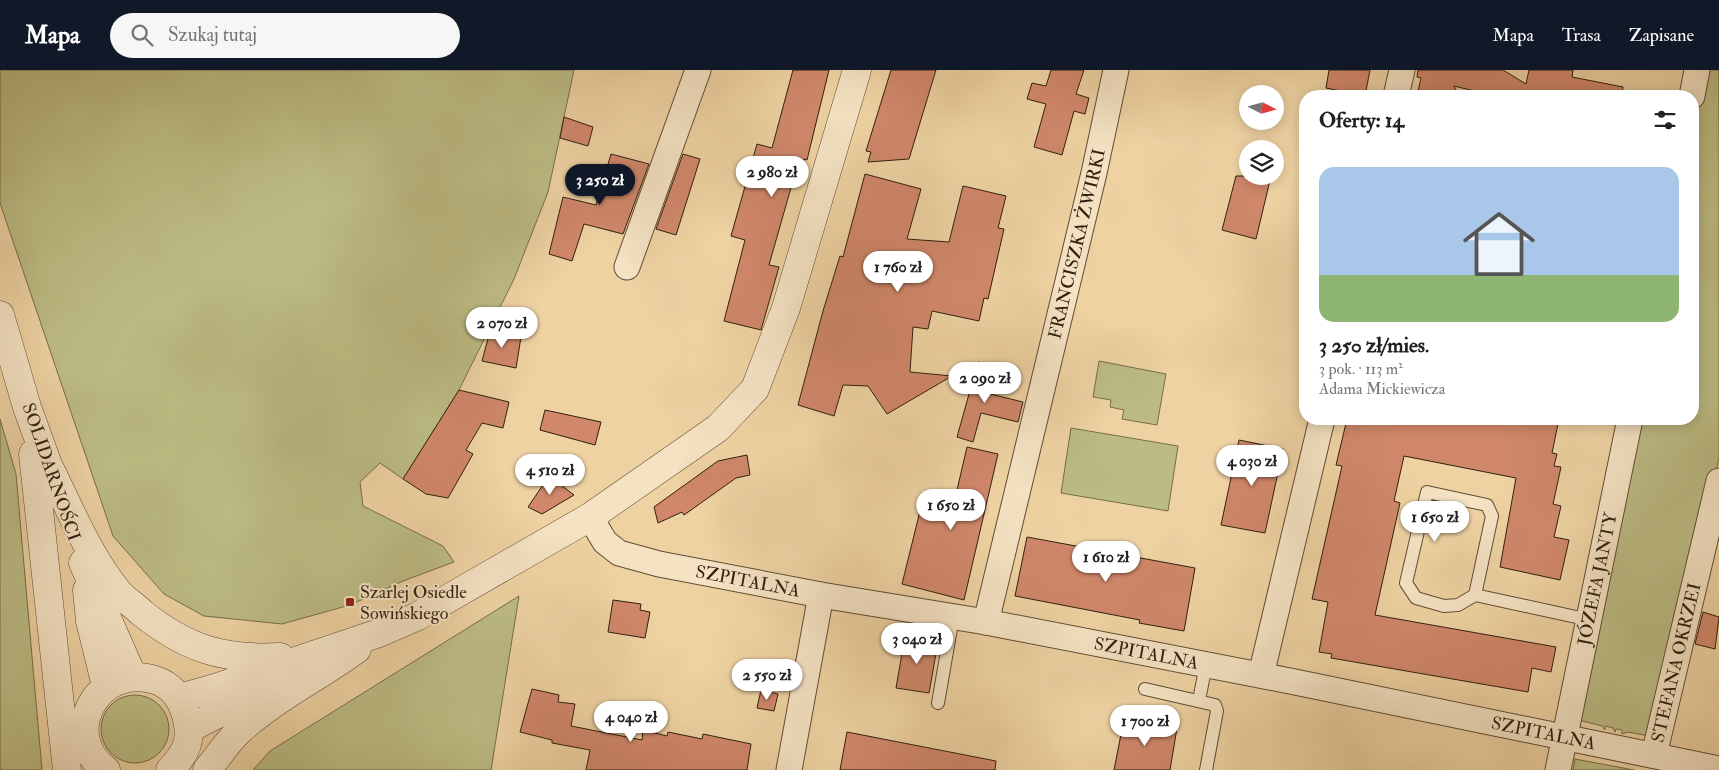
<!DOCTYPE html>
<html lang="pl">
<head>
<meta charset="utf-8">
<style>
  :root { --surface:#fff; --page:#f6f6f6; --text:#202124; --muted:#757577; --line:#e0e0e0; --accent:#111827 }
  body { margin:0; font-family:"IM FELL Double Pica",serif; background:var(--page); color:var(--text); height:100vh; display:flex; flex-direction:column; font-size:19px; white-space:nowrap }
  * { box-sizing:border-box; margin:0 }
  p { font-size:16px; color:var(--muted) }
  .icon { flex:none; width:28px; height:28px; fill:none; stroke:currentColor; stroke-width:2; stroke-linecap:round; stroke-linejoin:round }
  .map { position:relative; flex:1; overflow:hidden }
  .side { position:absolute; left:1299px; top:20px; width:400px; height:335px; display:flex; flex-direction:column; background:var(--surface); border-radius:20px; box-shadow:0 2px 12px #0003 }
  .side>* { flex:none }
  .needle { width:32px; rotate:96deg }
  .fabs { position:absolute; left:1239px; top:15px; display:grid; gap:10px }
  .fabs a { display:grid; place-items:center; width:45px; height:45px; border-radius:50%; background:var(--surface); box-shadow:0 2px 12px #0003; font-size:25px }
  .price { position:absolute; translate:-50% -42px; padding:0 11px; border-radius:18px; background:#fff; color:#222; font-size:16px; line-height:32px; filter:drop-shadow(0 1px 2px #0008) }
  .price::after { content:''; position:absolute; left:50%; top:30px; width:15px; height:11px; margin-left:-8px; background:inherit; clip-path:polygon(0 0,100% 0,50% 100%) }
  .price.active { background:var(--accent); color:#fff }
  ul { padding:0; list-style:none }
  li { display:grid; align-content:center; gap:10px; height:265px; padding:0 20px }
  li+li { border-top:1px solid var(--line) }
  li span { display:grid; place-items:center; height:155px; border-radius:15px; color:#555 }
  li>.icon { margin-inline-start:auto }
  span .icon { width:90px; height:90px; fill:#fffc; stroke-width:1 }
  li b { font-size:21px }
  h2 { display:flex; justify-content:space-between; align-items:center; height:60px; padding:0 20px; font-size:21px }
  header { display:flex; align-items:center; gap:30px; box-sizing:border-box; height:70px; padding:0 25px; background:var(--accent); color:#fff }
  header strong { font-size:24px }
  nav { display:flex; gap:28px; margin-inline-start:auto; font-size:18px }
  .search { width:350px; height:45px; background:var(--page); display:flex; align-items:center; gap:12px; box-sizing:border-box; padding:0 18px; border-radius:28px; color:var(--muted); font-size:19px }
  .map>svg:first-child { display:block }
  .green { fill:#bcbb83; stroke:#766d49 }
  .building { fill:#d0876a; stroke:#301f0f }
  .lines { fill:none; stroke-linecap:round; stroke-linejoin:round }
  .service-casing { stroke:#604c34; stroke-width:14 }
  .minor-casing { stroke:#604c34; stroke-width:27 }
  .tertiary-casing { stroke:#604c34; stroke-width:29 }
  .service { stroke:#f4e2c3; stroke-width:12 }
  .minor { stroke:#f4e2c3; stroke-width:25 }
  .tertiary { stroke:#f4e2c3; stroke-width:28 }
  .poi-dot { fill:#8f2418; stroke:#f4e2c3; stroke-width:2 }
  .labels { text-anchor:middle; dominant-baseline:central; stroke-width:4; stroke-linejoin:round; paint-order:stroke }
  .street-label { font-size:18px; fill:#301f0f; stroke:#f4e2c3 }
  .poi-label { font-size:18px; fill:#301f0f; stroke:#f4e2c3; text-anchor:start }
</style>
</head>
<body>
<header>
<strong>Mapa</strong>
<div class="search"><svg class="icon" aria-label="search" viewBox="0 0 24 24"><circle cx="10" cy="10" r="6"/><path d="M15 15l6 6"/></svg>Szukaj tutaj</div>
<nav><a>Mapa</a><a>Trasa</a><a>Zapisane</a></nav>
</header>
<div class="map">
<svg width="1719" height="700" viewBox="0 0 1719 700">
  <rect width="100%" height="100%" fill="#eed2a2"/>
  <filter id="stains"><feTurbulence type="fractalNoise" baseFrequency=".004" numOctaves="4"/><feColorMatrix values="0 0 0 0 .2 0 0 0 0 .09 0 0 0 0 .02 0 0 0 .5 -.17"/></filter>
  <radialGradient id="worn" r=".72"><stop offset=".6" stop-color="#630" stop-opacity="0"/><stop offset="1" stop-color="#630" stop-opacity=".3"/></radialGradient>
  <path class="green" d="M0 0H574L548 122 514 209 459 320 403 409 380 393 360 412 363 436 443 476 454 492 403 511 350 535 282 554 204 546 164 524 113 466 0 133Z
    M1705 0H1719V388L1654 667 1628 662 1622 664V660L1616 659 1615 662 1613 658 1605 656V660L1602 656 1579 650 1638 349H1692L1693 64Z
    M1099 291 1166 304 1157 355 1122 349 1124 340 1110 337 1111 330 1093 327Z
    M0 349 16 404 42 700H0Z
    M1071 358 1178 376 1168 441 1061 423Z
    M519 526 491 700H253L270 681Z
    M101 659a34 34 0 1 1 68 0a34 34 0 1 1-68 0Z
    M1575 689 1634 700H1573Z"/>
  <path class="building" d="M793 0H829L807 90 804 89 801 102 796 100 769 195 779 197 761 260 724 251 745 170 731 166 757 74 772 78Z
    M891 0H936L909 89 868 92 871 82 866 81Z
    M1051 0H1084L1076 24 1089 28 1085 44 1074 41 1062 85 1034 77 1046 34 1027 29 1032 13 1046 16Z
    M1329 0H1370L1365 26 1326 18Z
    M1418 0H1503L1526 14 1529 0H1573L1572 7 1623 17 1622 26H1495L1454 16 1459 26H1417L1421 8 1417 7Z
    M564 47 593 57 588 76 560 68Z
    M611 84 649 94 623 164 584 154 572 191 549 184 563 127 596 135Z
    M683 84 700 89 676 165 656 159Z
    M865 104 921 119 907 169 949 172 963 116 1006 126 998 158 1004 159 988 229 984 228 979 251 932 241 928 259 913 257 910 302 952 306 887 344 868 316 843 315 834 346 798 335 823 241 840 186 843 187Z
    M1236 106H1271L1256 169 1222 160Z
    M490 261 521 267 516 298 482 291Z
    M978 292 994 296 986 323 1023 332 1018 352 981 343 973 372 957 367Z
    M459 320 509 332 503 358 482 353 466 380 473 384 448 428 426 424 403 409Z
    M545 340 601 352 595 375 540 360Z
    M1347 349H1559L1552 383 1557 384 1554 396 1561 397 1553 434 1561 436 1554 467 1569 470 1560 510 1500 497 1516 408 1404 386 1394 431 1400 433 1375 545 1556 577 1551 602 1532 598 1528 622 1331 588 1332 584 1319 582 1328 532 1312 529 1342 396 1336 395Z
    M1239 370 1283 379 1265 463 1221 455Z
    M967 377 998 384 964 530 902 514 924 425 954 433Z
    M747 385 750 405 736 408 684 445 682 442 658 453 654 437 718 391Z
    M549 406 574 425 542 444 528 437Z
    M1027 467 1195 498 1184 561 1139 553 1140 550 1015 526Z
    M613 530 641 534 640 540 650 542 645 568 608 562Z
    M1703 542 1719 547 1715 579 1695 574Z
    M905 566 938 572 929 623 896 618Z
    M532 619 559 625 558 632 575 634 571 656 642 670 643 660 667 666 668 662 702 669 703 664 751 674 747 700H586L590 680 552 673V670L520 662Z
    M761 620 778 624 774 641 757 638Z
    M1124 649 1177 658 1170 700H1114Z
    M847 662 996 691 995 700H840Z"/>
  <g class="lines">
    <defs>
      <path id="service" d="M1427 422 1487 435 1492 446 1475 525 1458 535 1444 536 1416 528 1406 513Z
        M1475 525 1590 550
        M1145 619 1215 635 1217 641 1206 700
        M1199 630 1206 595
        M938 633 953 547"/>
      <g id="minor">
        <path d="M1396 26 1402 0"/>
        <path d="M1692 26 1697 0"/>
        <path d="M627 197 698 0"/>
        <path id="s1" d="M590 447 605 472 619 483 659 494 821 525 986 552 1290 611 1719 699"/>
        <path id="s2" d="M986 552 1094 103 1116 0"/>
        <path d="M1261 605 1322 349"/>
        <path id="s3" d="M1654 685 1719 411"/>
        <path d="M789 700 821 525"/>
        <path id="s4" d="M1558 700 1630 349"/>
      </g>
      <path id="tertiary" d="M0 245 27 337 56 417
        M33 384 67 700
        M50 399C71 441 89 487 119 523 125 530 135 536 142 543 187 579 223 590 280 587
        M83 493 133 607
        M87 520 90 551 106 616
        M180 628 215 618 379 563 416 547 590 447 718 358 755 319 786 238 857 0
        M190 658 282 611
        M106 700C58 665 98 592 155 610 171 615 180 627 185 642 193 668 188 681 170 700
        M207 700C218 687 227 672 239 661 275 628 319 607 357 579"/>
    </defs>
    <use href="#service" class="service-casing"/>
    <use href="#minor" class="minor-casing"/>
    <use href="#tertiary" class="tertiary-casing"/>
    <use href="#service" class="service"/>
    <use href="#minor" class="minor"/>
    <use href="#tertiary" class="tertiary"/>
  </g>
  <rect class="poi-dot" x="345" y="527" width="10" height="10" rx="2.5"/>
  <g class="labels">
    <g class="street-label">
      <text stroke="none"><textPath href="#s2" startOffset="389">FRANCISZKA ŻWIRKI</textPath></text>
      <text transform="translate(51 402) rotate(71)">SOLIDARNOŚCI</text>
      <text stroke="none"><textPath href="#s4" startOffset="195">JÓZEFA JANTY</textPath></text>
      <text stroke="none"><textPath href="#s1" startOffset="179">SZPITALNA</textPath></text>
      <text stroke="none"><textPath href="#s1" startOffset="584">SZPITALNA</textPath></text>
      <text stroke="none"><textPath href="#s3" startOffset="95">STEFANA OKRZEI</textPath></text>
      <text stroke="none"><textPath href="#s1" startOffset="989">SZPITALNA</textPath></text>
    </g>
    <g class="poi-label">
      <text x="360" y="522">Szarlej Osiedle<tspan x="360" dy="21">Sowińskiego</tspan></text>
    </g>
  </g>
  <rect width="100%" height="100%" filter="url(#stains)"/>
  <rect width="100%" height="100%" fill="url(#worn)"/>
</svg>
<div class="fabs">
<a><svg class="needle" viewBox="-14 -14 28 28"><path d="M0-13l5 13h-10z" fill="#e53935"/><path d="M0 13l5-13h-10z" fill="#757577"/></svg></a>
<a><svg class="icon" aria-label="layers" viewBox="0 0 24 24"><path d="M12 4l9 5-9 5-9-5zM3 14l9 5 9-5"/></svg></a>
</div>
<b class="price" style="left:772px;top:128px">2 980 zł</b>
<b class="price active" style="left:600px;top:136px">3 250 zł</b>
<b class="price" style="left:898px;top:223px">1 760 zł</b>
<b class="price" style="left:502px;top:279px">2 070 zł</b>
<b class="price" style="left:985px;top:334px">2 090 zł</b>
<b class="price" style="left:1252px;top:417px">4 030 zł</b>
<b class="price" style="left:550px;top:426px">4 510 zł</b>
<b class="price" style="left:951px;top:461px">1 650 zł</b>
<b class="price" style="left:1435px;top:473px">1 650 zł</b>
<b class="price" style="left:1106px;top:513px">1 610 zł</b>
<b class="price" style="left:917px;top:595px">3 040 zł</b>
<b class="price" style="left:767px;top:631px">2 550 zł</b>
<b class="price" style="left:631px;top:673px">4 040 zł</b>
<b class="price" style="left:1145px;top:677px">1 700 zł</b>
<section class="side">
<h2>Oferty: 14<svg class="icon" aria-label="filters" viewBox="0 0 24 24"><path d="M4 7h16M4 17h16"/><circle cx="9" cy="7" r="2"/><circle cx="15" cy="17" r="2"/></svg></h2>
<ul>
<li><span style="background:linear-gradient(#a9c7e8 70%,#8fb573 0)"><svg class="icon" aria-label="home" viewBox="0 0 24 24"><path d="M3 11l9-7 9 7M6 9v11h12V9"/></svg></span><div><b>3 250 zł/mies.</b><p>3 pok. · 113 m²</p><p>Adama Mickiewicza</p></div></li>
</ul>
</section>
</div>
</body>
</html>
